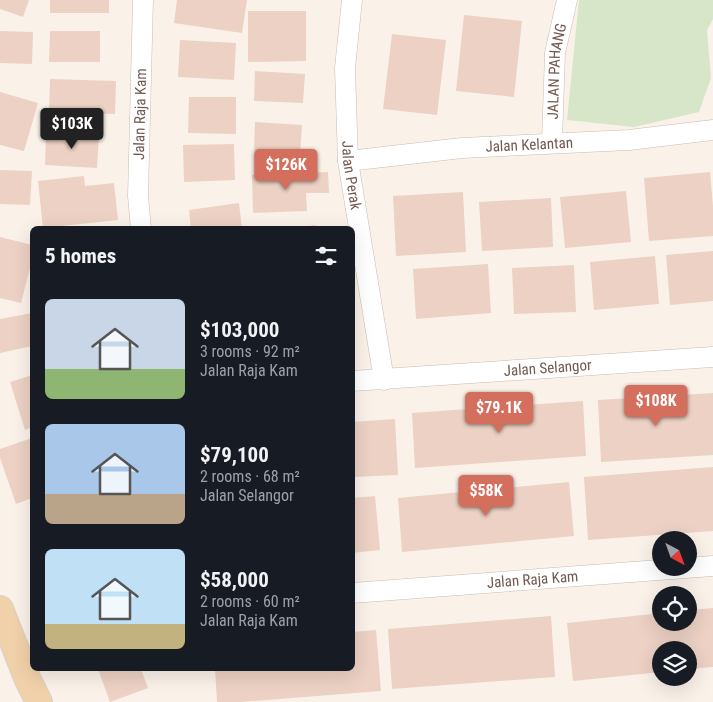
<!DOCTYPE html>
<html lang="en">
<head>
<meta charset="utf-8">
<style>
  :root { --surface:#171b24; --page:#20242c; --text:#f1f3f6; --muted:#9ea1a6; --accent:#d56f5d }
  body { margin:0; font-family:"Roboto Condensed",sans-serif; background:var(--page); color:var(--text); height:100vh; display:flex; flex-direction:column; font-size:19px; white-space:nowrap }
  * { box-sizing:border-box; margin:0 }
  p { font-size:16px; color:var(--muted) }
  .icon { flex:none; width:28px; height:28px; fill:none; stroke:currentColor; stroke-width:2; stroke-linecap:round; stroke-linejoin:round }
  .map { position:relative; flex:1; overflow:hidden }
  .sheet { position:absolute; left:30px; top:226px; width:325px; height:445px; display:flex; flex-direction:column; background:var(--surface); border-radius:8px; box-shadow:0 5px 20px #0002 }
  .sheet>* { flex:none }
  .needle { width:32px; rotate:139deg }
  .controls { position:absolute; left:652px; top:531px; display:grid; gap:10px }
  .controls a { display:grid; place-items:center; width:45px; height:45px; border-radius:50%; background:var(--surface); box-shadow:0 5px 20px #0002; font-size:25px }
  .price { position:absolute; translate:-50% -42px; padding:0 11px; border-radius:5px; background:var(--accent); color:#fff; font-size:16px; line-height:32px; filter:drop-shadow(0 1px 2px #0008) }
  .price::after { content:''; position:absolute; left:50%; top:30px; width:15px; height:11px; margin-left:-8px; background:inherit; clip-path:polygon(0 0,100% 0,50% 100%) }
  .price.current { background:#222; color:#fff }
  ul { padding:0; list-style:none }
  li { display:flex; align-items:center; gap:15px; height:125px; padding:0 15px }
  li span { display:grid; place-items:center; flex:none; width:140px; height:100px; border-radius:8px; color:#555 }
  li>.icon { margin-inline-start:auto }
  span .icon { width:60px; height:60px; fill:#fffc; stroke-width:1 }
  li b { font-size:21px }
  h2 { display:flex; justify-content:space-between; align-items:center; height:60px; padding:0 15px; font-size:21px }
  .map>svg:first-child { display:block }
  .green { fill:#d7e6c9 }
  .building { fill:#ecd1c4 }
  .lines { fill:none; stroke-linecap:round; stroke-linejoin:round }
  .minor-casing { stroke:#cbbab0; stroke-width:21 }
  .major-casing { stroke:#d7d1ce; stroke-width:28 }
  .minor { stroke:#fff; stroke-width:20 }
  .major { stroke:#f0d1a9; stroke-width:26 }
  .labels { text-anchor:middle; dominant-baseline:central; stroke-width:4; stroke-linejoin:round; paint-order:stroke }
  .street-label { font-size:15px; fill:#715950; stroke:#fdf6ef }
</style>
</head>
<body>
<div class="map">
<svg width="713" height="702" viewBox="0 0 713 702">
  <rect width="100%" height="100%" fill="#faf2e9"/>
  <path class="green" d="M579 0H713V19L707 30 711 78 699 112 634 127 567 120Z"/>
  <path class="building" d="M0 0H29L23 17 0 9Z
    M50 0H109V13H50Z
    M177 0H247L242 33 174 23Z
    M248 11H306V61L248 62Z
    M464 15 522 21 514 97 456 91Z
    M0 31 33 32 32 64 0 63Z
    M50 31H100V62H49Z
    M392 34 446 40 437 115 383 109Z
    M180 40 236 43 234 80 178 77Z
    M255 71 305 74 303 103 254 101Z
    M50 79 116 81 115 114 49 112Z
    M0 92 38 103 24 151 0 145Z
    M189 97H236V134L188 133Z
    M255 122 302 125 300 154 254 151Z
    M46 132 99 135 97 168 45 165Z
    M234 144 235 180 184 182 183 145Z
    M0 170 32 171 30 205 0 204Z
    M328 172 329 193H306L307 211 253 213 252 175Z
    M710 172 713 206V236L649 241 644 178Z
    M84 176 85 186 114 183 118 220 43 228 38 181Z
    M626 191 631 242 565 248 560 197Z
    M463 192 466 252 396 256 393 196Z
    M551 198 553 247 482 251 479 202Z
    M239 203 242 229H191L189 210Z
    M315 225 316 229H297V228Z
    M0 237 32 245V260L21 303 0 298Z
    M713 251V301L670 305 666 255Z
    M655 256 659 304 594 310 590 262Z
    M488 264 491 313 416 319 413 269Z
    M574 265 576 312 514 314 512 268Z
    M32 313V346L0 353V319Z
    M32 375V427L25 430 10 382Z
    M713 393V455L601 462 598 400Z
    M583 401 586 456 415 468 412 413Z
    M395 419 398 475 352 477V422Z
    M32 438V498L16 504 0 458V449Z
    M713 467V531L588 540 584 477Z
    M569 482 574 536 402 552 398 498Z
    M375 496 380 550 352 553V498Z
    M713 608V667L689 669V650H661V672L573 681 567 623 661 613V622H689V610Z
    M551 616 555 677 392 689 388 629Z
    M376 630 381 691 241 702H217L215 669H352V632Z
    M98 669H141L148 688 110 702Z"/>
  <g class="lines">
    <defs>
      <g id="minor">
        <path id="s1" d="M352 0 345 68 348 161 384 380"/>
        <path id="s2" d="M552 142 555 53 567 0"/>
        <path id="s3" d="M348 161 462 148 629 140 713 130"/>
        <path id="s4" d="M141 229 138 196 143 0"/>
        <path id="s5" d="M352 381 713 357"/>
        <path id="s6" d="M352 593 713 566"/>
      </g>
      <path id="major" d="M0 609 28 680 39 702"/>
    </defs>
    <use href="#minor" class="minor-casing"/>
    <use href="#major" class="major-casing"/>
    <use href="#minor" class="minor"/>
    <use href="#major" class="major"/>
  </g>
  <g class="labels">
    <g class="street-label">
      <text stroke="none"><textPath href="#s2" startOffset="71">JALAN PAHANG</textPath></text>
      <text stroke="none"><textPath href="#s4" startOffset="115">Jalan Raja Kam</textPath></text>
      <text stroke="none"><textPath href="#s3" startOffset="182">Jalan Kelantan</textPath></text>
      <text stroke="none"><textPath href="#s1" startOffset="176">Jalan Perak</textPath></text>
      <text stroke="none"><textPath href="#s5" startOffset="196">Jalan Selangor</textPath></text>
      <text stroke="none"><textPath href="#s6" startOffset="181">Jalan Raja Kam</textPath></text>
    </g>
  </g>
</svg>
<div class="controls">
<a><svg class="needle" viewBox="-14 -14 28 28"><path d="M0-13l5 13h-10z" fill="#e53935"/><path d="M0 13l5-13h-10z" fill="#9ea1a6"/></svg></a>
<a><svg class="icon" aria-label="locate" viewBox="0 0 24 24"><circle cx="12" cy="12" r="6"/><path d="M12 2v4M12 18v4M2 12h4M18 12h4"/></svg></a>
<a><svg class="icon" aria-label="layers" viewBox="0 0 24 24"><path d="M12 4l9 5-9 5-9-5zM3 14l9 5 9-5"/></svg></a>
</div>
<b class="price current" style="left:72px;top:150px">$103K</b>
<b class="price" style="left:286px;top:191px">$126K</b>
<b class="price" style="left:656px;top:427px">$108K</b>
<b class="price" style="left:499px;top:434px">$79.1K</b>
<b class="price" style="left:486px;top:517px">$58K</b>
<section class="sheet">
<h2>5 homes<svg class="icon" aria-label="filters" viewBox="0 0 24 24"><path d="M4 7h16M4 17h16"/><circle cx="9" cy="7" r="2"/><circle cx="15" cy="17" r="2"/></svg></h2>
<ul>
<li><span style="background:linear-gradient(#c9d6e8 70%,#8fb573 0)"><svg class="icon" aria-label="home" viewBox="0 0 24 24"><path d="M3 11l9-7 9 7M6 9v11h12V9"/></svg></span><div><b>$103,000</b><p>3 rooms · 92 m²</p><p>Jalan Raja Kam</p></div></li>
<li><span style="background:linear-gradient(#a9c7e8 70%,#b9a48a 0)"><svg class="icon" aria-label="home" viewBox="0 0 24 24"><path d="M3 11l9-7 9 7M6 9v11h12V9"/></svg></span><div><b>$79,100</b><p>2 rooms · 68 m²</p><p>Jalan Selangor</p></div></li>
<li><span style="background:linear-gradient(#bfe0f5 75%,#c2b280 0)"><svg class="icon" aria-label="home" viewBox="0 0 24 24"><path d="M3 11l9-7 9 7M6 9v11h12V9"/></svg></span><div><b>$58,000</b><p>2 rooms · 60 m²</p><p>Jalan Raja Kam</p></div></li>
</ul>
</section>
</div>
</body>
</html>
